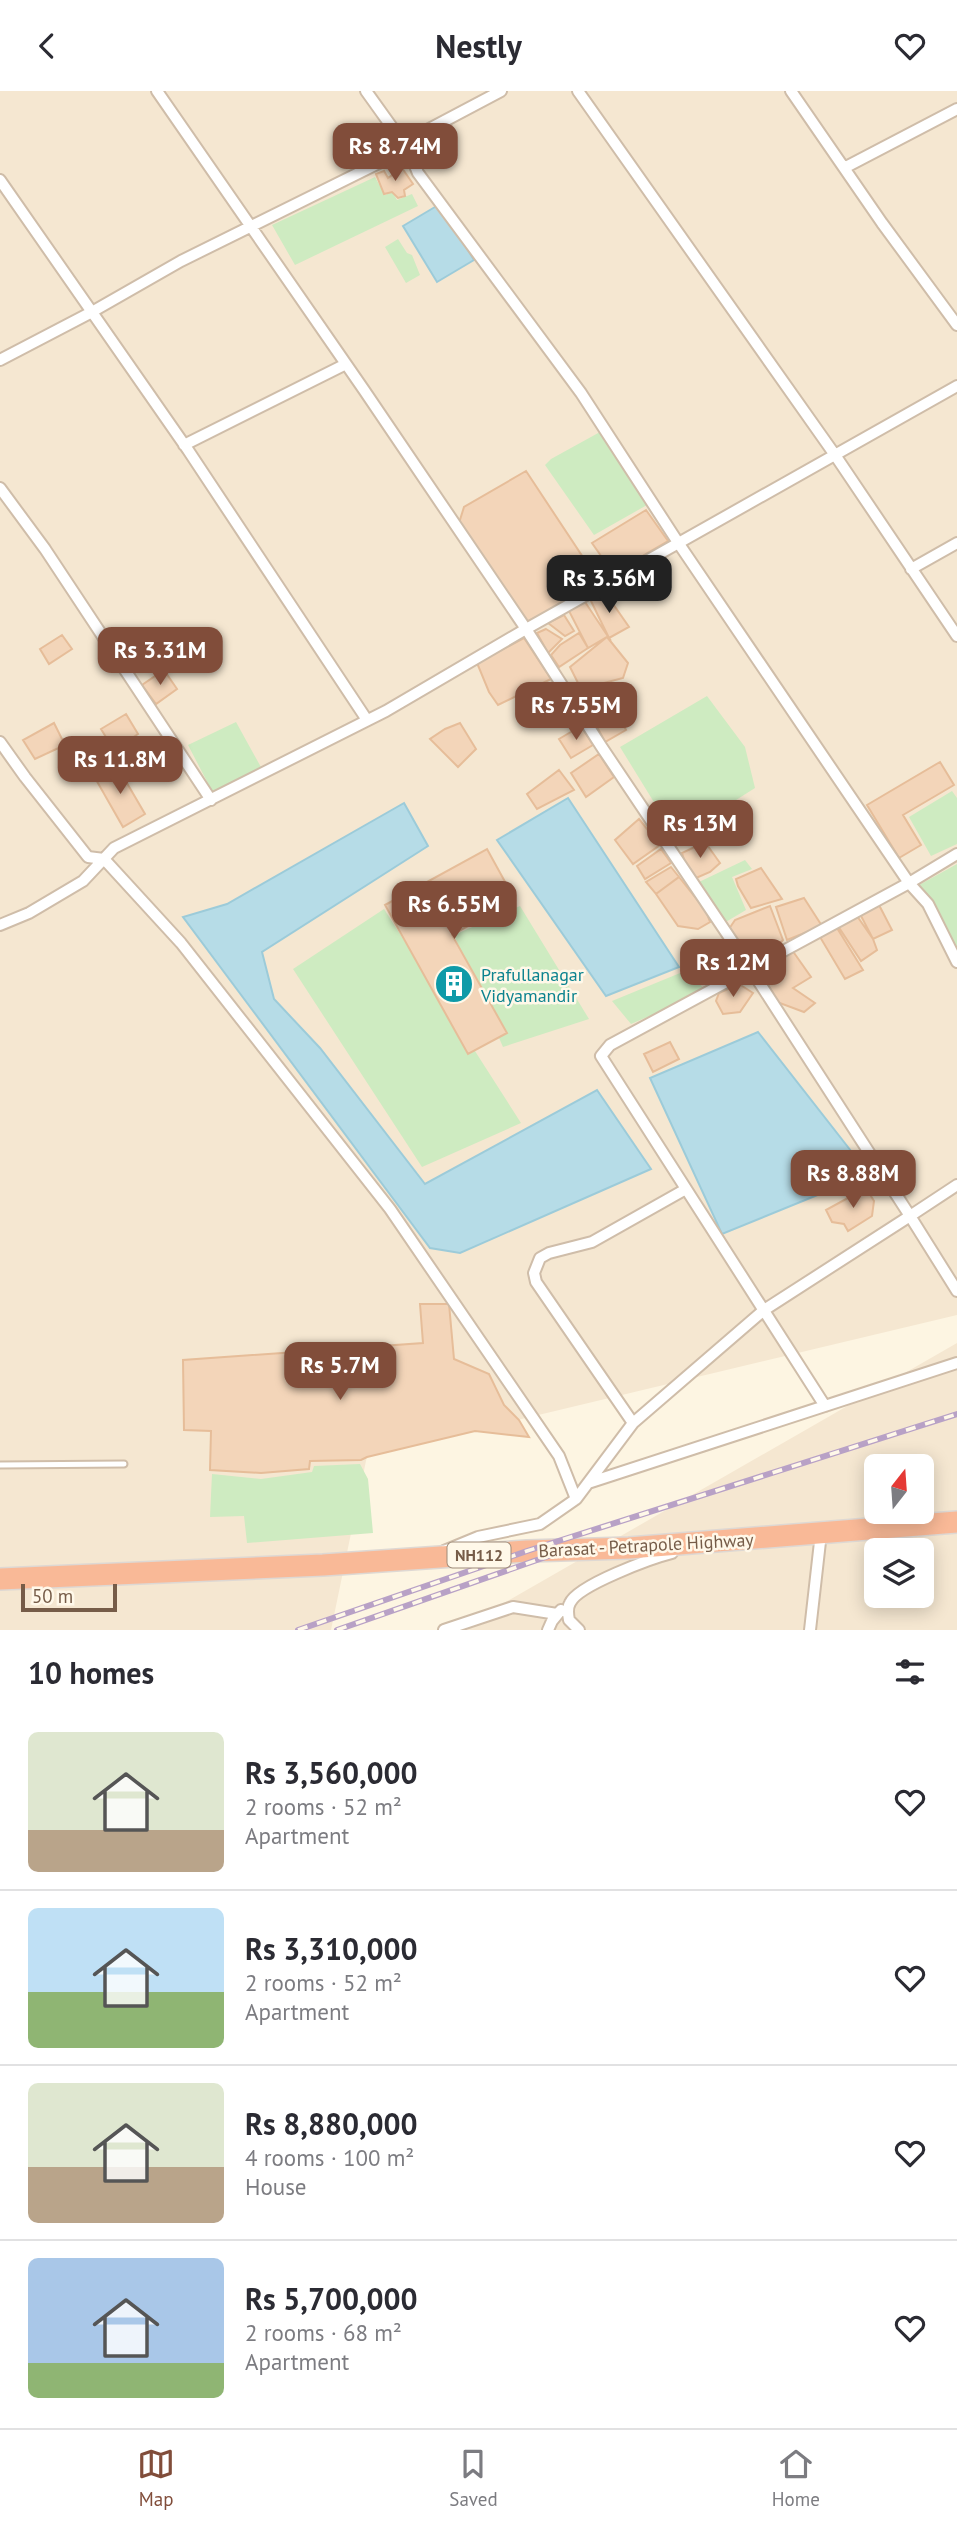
<!DOCTYPE html>
<html lang="en">
<head>
<meta charset="utf-8">
<style>
  :root { --surface:#fff; --page:#f7f7f7; --text:#2b2b33; --muted:#7c7c81; --line:#e1e1e2; --accent:#814d3a }
  body { margin:0; font-family:"PT Sans",sans-serif; background:var(--page); color:var(--text); height:100vh; display:flex; flex-direction:column; font-size:26px; white-space:nowrap }
  * { box-sizing:border-box; margin:0 }
  p { font-size:23px; color:var(--muted) }
  .icon { flex:none; width:38px; height:38px; fill:none; stroke:currentColor; stroke-width:2; stroke-linecap:round; stroke-linejoin:round }
  .map { position:relative; height:1539px; overflow:hidden }
  .sheet { display:flex; flex-direction:column; background:var(--surface); flex:1 }
  .sheet>* { flex:none }
  .needle { width:46px; rotate:17deg }
  .fabs { position:absolute; left:864px; top:1363px; display:grid; gap:14px }
  .fabs a { display:grid; place-items:center; width:70px; height:70px; border-radius:10px; background:var(--surface); box-shadow:0 4px 18px #0003; font-size:35px }
  .scale { position:absolute; left:21px; bottom:18px; width:96px; box-sizing:border-box; padding-left:7px; border:4px solid #765c48; border-top:0; font-size:19px; line-height:24px; white-space:nowrap; color:#765c48; -webkit-text-stroke:5px #fff8e9; paint-order:stroke }
  .price { position:absolute; translate:-50% -60px; padding:0 16px; border-radius:14px; background:var(--accent); color:#fff; font-size:23px; line-height:46px; filter:drop-shadow(0 2px 4px #0008) }
  .price::after { content:''; position:absolute; left:50%; top:42px; width:21px; height:16px; margin-left:-10px; background:inherit; clip-path:polygon(0 0,100% 0,50% 100%) }
  .price.current { background:#222; color:#fff }
  ul { padding:0; list-style:none }
  li { display:flex; align-items:center; gap:21px; height:175px; padding:0 28px }
  li+li { border-top:2px solid var(--line) }
  li span { display:grid; place-items:center; flex:none; width:196px; height:140px; border-radius:10px; color:#555 }
  li>.icon { margin-inline-start:auto }
  span .icon { width:84px; height:84px; fill:#fffc; stroke-width:1 }
  li b { font-size:30px }
  h2 { display:flex; justify-content:space-between; align-items:center; height:84px; padding:0 28px; font-size:30px }
  header { display:flex; justify-content:space-between; align-items:center; height:91px; padding:0 28px; background:var(--surface); font-size:32px; font-weight:800 }
  .tab-bar { display:flex; justify-content:space-around; align-items:center; height:98px; border-top:2px solid var(--line); background:var(--surface); font-size:19px; color:var(--muted) }
  .tab-bar a { display:grid; justify-items:center; gap:4px }
  .tab-bar .current { color:var(--accent) }
  .map>svg:first-child { display:block }
  .residential { fill:#f5e7d1; fill-rule:evenodd }
  .green { fill:#ceebc1 }
  .water { fill:#b6dce7; stroke:#9ccbd9; stroke-width:2 }
  .building { fill:#f3d5b9; stroke:#e6bd99; stroke-width:2 }
  .lines { fill:none; stroke-linecap:round; stroke-linejoin:round }
  .lane-casing { stroke:#cfbda9; stroke-width:9 }
  .street-casing { stroke:#cfbda9; stroke-width:14 }
  .highway-casing { stroke:#ded8d3; stroke-width:24 }
  .lane { stroke:#fff; stroke-width:5 }
  .street { stroke:#fff; stroke-width:10 }
  .highway { stroke:#f9b997; stroke-width:21 }
  .rail-casing { stroke:#b8a1c6; stroke-width:6 }
  .rail { stroke:#fff8e9; stroke-width:3.5; stroke-dasharray:10; stroke-linecap:butt }
  .labels { text-anchor:middle; dominant-baseline:central; stroke-width:5; stroke-linejoin:round; paint-order:stroke }
  .shield { fill:#fff8e9; stroke:#9f8b78; stroke-width:2 }
  .shield-label { font-size:16px; font-weight:bold; fill:#765c48 }
  .culture-label { font-size:18px; fill:#0d838f; stroke:#fff8e9; text-anchor:start }
  .street-label { font-size:18px; fill:#765c48; stroke:#fff8e9 }
</style>
</head>
<body>
<header><svg class="icon" aria-label="back" viewBox="0 0 24 24"><path d="M15 5l-7 7 7 7"/></svg>Nestly<svg class="icon" aria-label="heart" viewBox="0 0 24 24"><path d="M12 20l-8-8c-3-5 5-10 8-4 3-6 11-1 8 4z"/></svg></header>
<div class="map">
<svg width="957" height="1539" viewBox="0 0 957 1539">
  <rect width="100%" height="100%" fill="#fdf5e2"/>
  <path class="residential" d="M0 0H957V1224L367 1365 331 1539H0Z
    M957 1252V1539H457ZM877 1376H922V1421H877ZM877 1460H922V1505H877Z"/>
  <path class="green" d="M375 86 385 104 392 101 397 109 412 103 418 115 295 174 272 134Z
    M398 148 407 162 412 164 420 184 406 192 385 156Z
    M600 341 647 414 594 444 545 374 551 368Z
    M707 605 745 656 755 697 676 747 620 656Z
    M236 631 262 678 213 702 188 654Z
    M952 700 957 707V753L931 765 909 726Z
    M745 769 752 778 732 786 746 819 724 832 699 791Z
    M957 773V856L936 816 919 794Z
    M520 815 589 928 503 956 454 844Z
    M384 818 521 1032 422 1076 293 878Z
    M685 880 707 900 631 933 612 910Z
    M360 1373 368 1388 373 1442 247 1452 244 1425 210 1426 212 1383 261 1388 312 1381 314 1375Z"/>
  <path class="water" d="M440 113 474 169 437 191 403 135Z
    M568 707 679 876 606 905 497 749Z
    M404 712 428 755 262 861 274 908 320 957 425 1093 597 999 651 1078 460 1162 430 1157 183 826 227 813Z
    M758 941 869 1083 722 1143 650 987Z"/>
  <path class="building" d="M402 77 413 93 404 99 405 105 398 107 392 101 384 103 376 83 384 80 388 87Z
    M526 380 600 492 527 531 459 432 464 416Z
    M646 419 668 450 613 482 592 452Z
    M604 500 629 536 609 547 591 510Z
    M585 511 609 547 607 546 588 557 569 520Z
    M564 524 574 540 565 545 548 532Z
    M546 538 562 548 548 562 537 542Z
    M579 542 588 557 559 576 551 564 560 554Z
    M62 544 72 558 49 573 40 558Z
    M607 546 628 572 623 587 581 598 570 576Z
    M524 547 551 588 498 614 489 601 477 572Z
    M164 579 177 598 156 613 142 594Z
    M608 594 620 614 594 621 586 608Z
    M560 600 570 617 540 634 529 619Z
    M613 616 626 639 605 651 593 628Z
    M126 623 138 643 114 659 101 638Z
    M54 632 65 654 35 668 23 649Z
    M460 632 476 658 458 676 430 648 445 638Z
    M581 635 593 654 571 667 559 648Z
    M599 663 614 686 586 706 571 682Z
    M940 671 954 694 903 724 921 754 899 767 867 714Z
    M117 675 145 723 123 736 95 687Z
    M559 679 574 699 537 718 527 703Z
    M639 728 660 754 633 773 615 749Z
    M705 751 720 772 710 781 696 787 686 775 682 762Z
    M487 758 515 809 452 844 507 942 468 963 385 814Z
    M661 758 671 772 645 788 637 775Z
    M671 776 679 786 656 803 646 791Z
    M761 777 782 808 751 817 738 795 736 788Z
    M679 786 706 820 710 831 698 838 678 835 656 803Z
    M804 807 822 835 787 849 776 816Z
    M879 814 892 839 873 848 860 823Z
    M770 815 783 849 775 858 752 871 729 838 735 829Z
    M857 825 873 848 877 859 861 870 838 835Z
    M837 837 863 879 845 888 820 846Z
    M723 849 742 877 717 890 701 860Z
    M792 859 811 886 793 897 815 912 804 921 777 911 759 877Z
    M739 893 753 902 740 921 723 923 716 910 719 902Z
    M670 951 679 968 653 981 644 963Z
    M866 1097 874 1110 872 1125 848 1140 844 1133 832 1131 826 1119Z
    M420 1213H449L454 1268 489 1283 504 1314 519 1329 529 1346 475 1340 367 1366 361 1369 310 1370 309 1378 261 1382 210 1379 211 1340 184 1339 183 1269 423 1252Z"/>
  <g class="lines">
    <defs>
      <path id="lane" d="M0 1374 124 1373"/>
      <path id="street" d="M157 0 364 299 526 538 957 295
        M501 0 416 45 409 60 418 82 581 302 679 453 909 792 928 813 957 871
        M578 0 835 364 957 545
        M791 0 882 132 957 234
        M844 77 957 18
        M0 89 188 359 367 629
        M0 269 90 222 181 170 395 64 409 60 366 0
        M184 354 346 273
        M0 397 45 458 211 709
        M911 478 957 452
        M0 651 25 686 88 766 104 768 181 852 390 1118 559 1365 576 1408
        M0 834 29 822 83 790 114 757 386 620 526 538 601 655 750 877 910 1125 764 1219 633 1332 576 1408 540 1433 478 1446 444 1460
        M957 1094 910 1125 957 1200
        M825 1315 601 965 610 954 909 792 957 763
        M633 1332 536 1191 534 1182 540 1167 549 1162 592 1151 686 1098
        M588 1392 957 1272
        M444 1539 513 1516 557 1523
        M548 1539 552 1530 561 1519
        M579 1539 569 1529C568 1524 567 1517 570 1512 578 1494 652 1467 672 1462
        M810 1539 821 1442"/>
      <path id="highway" d="M0 1488 323 1474 527 1460 629 1457 957 1431"/>
    </defs>
    <use href="#lane" class="lane-casing"/>
    <use href="#street" class="street-casing"/>
    <use href="#highway" class="highway-casing"/>
    <use href="#lane" class="lane"/>
    <use href="#street" class="street"/>
    <use href="#highway" class="highway"/>
    <defs>
      <path id="rail" d="M298 1539 527 1460 957 1323
        M337 1539 577 1455"/>
    </defs>
    <use href="#rail" class="rail-casing"/>
    <use href="#rail" class="rail"/>
  </g>
  <defs>
    <symbol id="building-disc" viewBox="-11 -11 22 22"><circle r="9.5" fill="#0f9aa8" stroke="#fff8e9"/><path d="M-4-6H4V6H1V3H-1V6H-4ZM-2.5-4.3h1.7v1.8h-1.7ZM.8-4.3h1.7v1.8H.8ZM-2.5-1h1.7V.8h-1.7ZM.8-1h1.7V.8H.8Z" fill="#fff"/></symbol>
  </defs>
  <g fill-rule="evenodd">
    <use href="#building-disc" x="432" y="871" width="44" height="44"/>
  </g>
  <g class="labels">
    <rect class="shield" x="447.5" y="1451.5" width="63" height="25" rx="5"/>
    <g class="shield-label">
      <text x="479" y="1464">NH112</text>
    </g>
    <g class="culture-label">
      <text x="481" y="883">Prafullanagar<tspan x="481" dy="21">Vidyamandir</tspan></text>
    </g>
    <g class="street-label">
      <text transform="translate(646 1454) rotate(-3)">Barasat - Petrapole Highway</text>
    </g>
  </g>
</svg>
<div class="fabs">
<a><svg class="needle" viewBox="-14 -14 28 28"><path d="M0-13l5 13h-10z" fill="#e53935"/><path d="M0 13l5-13h-10z" fill="#7c7c81"/></svg></a>
<a><svg class="icon" aria-label="layers" viewBox="0 0 24 24"><path d="M12 4l9 5-9 5-9-5zM3 14l9 5 9-5"/></svg></a>
</div>
<div class="scale">50 m</div>
<b class="price" style="left:395px;top:92px">Rs 8.74M</b>
<b class="price current" style="left:609px;top:524px">Rs 3.56M</b>
<b class="price" style="left:160px;top:596px">Rs 3.31M</b>
<b class="price" style="left:576px;top:651px">Rs 7.55M</b>
<b class="price" style="left:120px;top:705px">Rs 11.8M</b>
<b class="price" style="left:700px;top:769px">Rs 13M</b>
<b class="price" style="left:454px;top:850px">Rs 6.55M</b>
<b class="price" style="left:733px;top:908px">Rs 12M</b>
<b class="price" style="left:853px;top:1119px">Rs 8.88M</b>
<b class="price" style="left:340px;top:1311px">Rs 5.7M</b>
</div>
<section class="sheet">
<h2>10 homes<svg class="icon" aria-label="filters" viewBox="0 0 24 24"><path d="M4 7h16M4 17h16"/><circle cx="9" cy="7" r="2"/><circle cx="15" cy="17" r="2"/></svg></h2>
<ul>
<li><span style="background:linear-gradient(#dfe7d0 70%,#b9a48a 0)"><svg class="icon" aria-label="home" viewBox="0 0 24 24"><path d="M3 11l9-7 9 7M6 9v11h12V9"/></svg></span><div><b>Rs 3,560,000</b><p>2 rooms · 52 m²</p><p>Apartment</p></div><svg class="icon" aria-label="heart" viewBox="0 0 24 24"><path d="M12 20l-8-8c-3-5 5-10 8-4 3-6 11-1 8 4z"/></svg></li>
<li><span style="background:linear-gradient(#bfe0f5 60%,#8fb573 0)"><svg class="icon" aria-label="home" viewBox="0 0 24 24"><path d="M3 11l9-7 9 7M6 9v11h12V9"/></svg></span><div><b>Rs 3,310,000</b><p>2 rooms · 52 m²</p><p>Apartment</p></div><svg class="icon" aria-label="heart" viewBox="0 0 24 24"><path d="M12 20l-8-8c-3-5 5-10 8-4 3-6 11-1 8 4z"/></svg></li>
<li><span style="background:linear-gradient(#dfe7d0 60%,#b9a48a 0)"><svg class="icon" aria-label="home" viewBox="0 0 24 24"><path d="M3 11l9-7 9 7M6 9v11h12V9"/></svg></span><div><b>Rs 8,880,000</b><p>4 rooms · 100 m²</p><p>House</p></div><svg class="icon" aria-label="heart" viewBox="0 0 24 24"><path d="M12 20l-8-8c-3-5 5-10 8-4 3-6 11-1 8 4z"/></svg></li>
<li><span style="background:linear-gradient(#a9c7e8 75%,#8fb573 0)"><svg class="icon" aria-label="home" viewBox="0 0 24 24"><path d="M3 11l9-7 9 7M6 9v11h12V9"/></svg></span><div><b>Rs 5,700,000</b><p>2 rooms · 68 m²</p><p>Apartment</p></div><svg class="icon" aria-label="heart" viewBox="0 0 24 24"><path d="M12 20l-8-8c-3-5 5-10 8-4 3-6 11-1 8 4z"/></svg></li>
</ul>
</section>
<nav class="tab-bar">
<a class="current"><svg class="icon" aria-label="map" viewBox="0 0 24 24"><path d="M3 6l6-2 6 2 6-2v14l-6 2-6-2-6 2zM9 4v14M15 6v14"/></svg>Map</a>
<a><svg class="icon" aria-label="saved" viewBox="0 0 24 24"><path d="M7 4h10v16l-5-4-5 4z"/></svg>Saved</a>
<a><svg class="icon" aria-label="home" viewBox="0 0 24 24"><path d="M3 11l9-7 9 7M6 9v11h12V9"/></svg>Home</a>
</nav>
</body>
</html>
